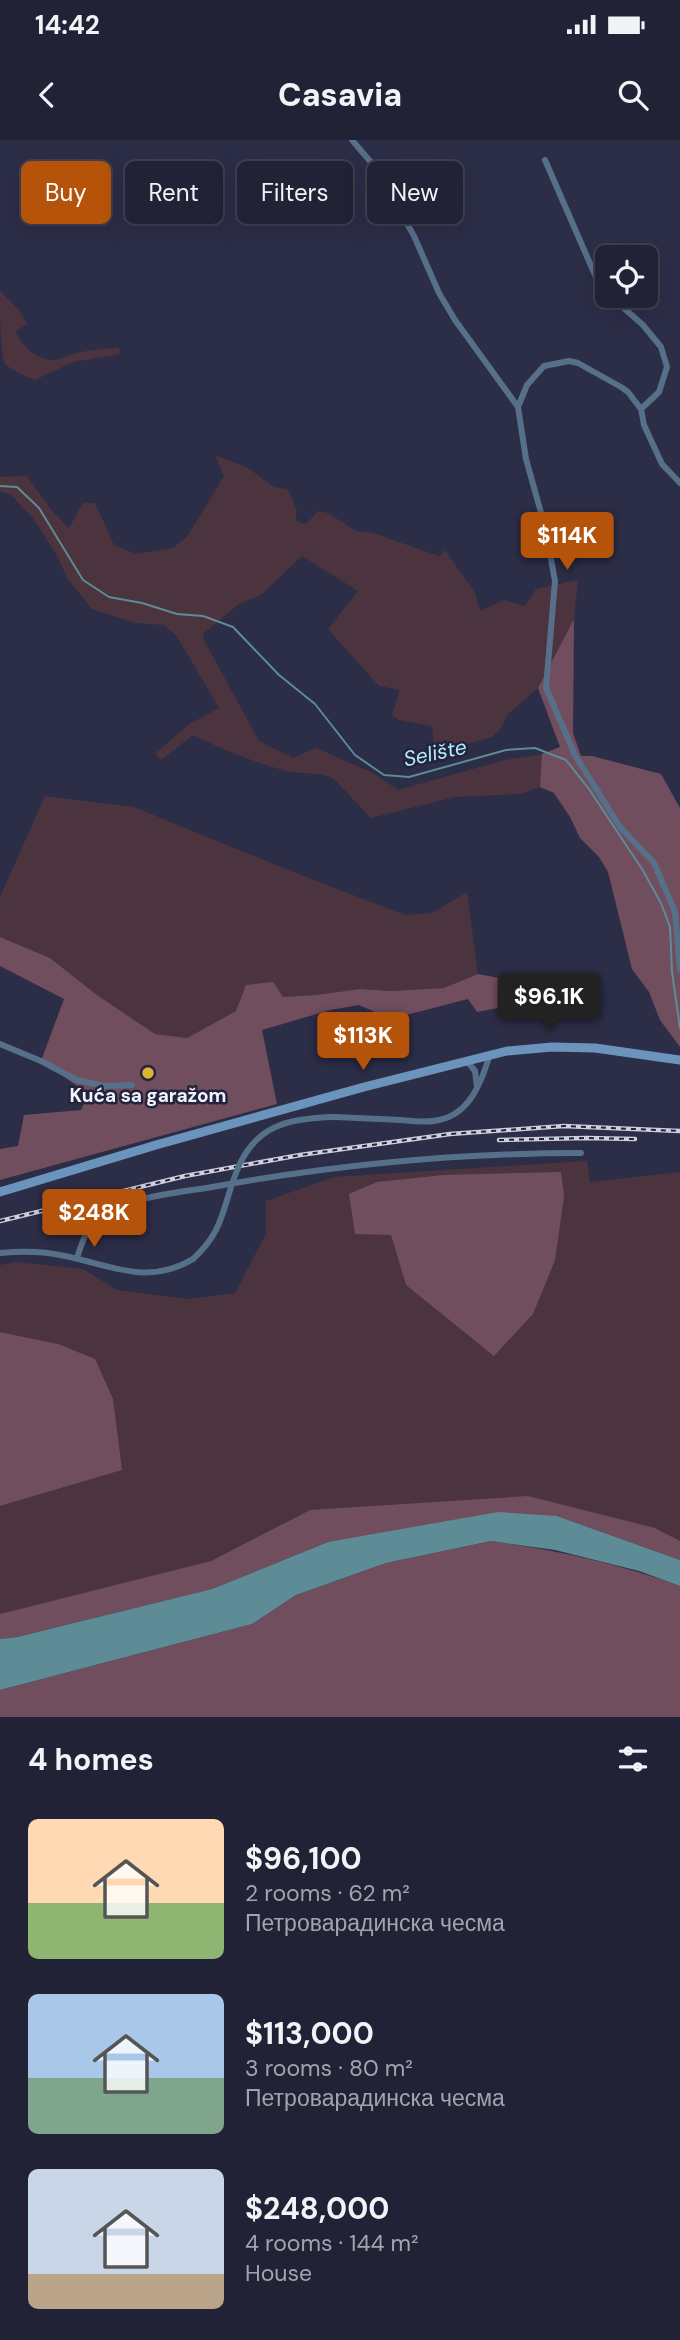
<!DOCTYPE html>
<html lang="en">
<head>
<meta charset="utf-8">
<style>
  :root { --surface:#212235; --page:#2d2f41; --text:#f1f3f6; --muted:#a2a4ad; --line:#3e3f50; --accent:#b45309 }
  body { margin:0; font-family:"DM Sans",sans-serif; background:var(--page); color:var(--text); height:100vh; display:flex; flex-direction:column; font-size:26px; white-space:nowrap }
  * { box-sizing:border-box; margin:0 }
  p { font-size:23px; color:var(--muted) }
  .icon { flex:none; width:38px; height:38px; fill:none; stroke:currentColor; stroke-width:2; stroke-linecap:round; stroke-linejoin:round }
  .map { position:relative; height:1577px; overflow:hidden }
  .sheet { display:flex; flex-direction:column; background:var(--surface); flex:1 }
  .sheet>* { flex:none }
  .top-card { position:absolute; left:21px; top:21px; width:639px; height:63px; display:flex; gap:14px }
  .buttons { position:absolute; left:595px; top:105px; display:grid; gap:14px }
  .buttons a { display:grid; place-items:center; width:63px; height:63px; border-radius:10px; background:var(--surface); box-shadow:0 7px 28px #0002,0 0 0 2px var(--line); font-size:35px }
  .price { position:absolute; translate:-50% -60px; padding:0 16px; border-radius:7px; background:var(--accent); color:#fff; font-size:23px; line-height:46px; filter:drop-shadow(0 2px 4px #0008) }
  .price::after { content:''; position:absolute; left:50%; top:42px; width:21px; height:16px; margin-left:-10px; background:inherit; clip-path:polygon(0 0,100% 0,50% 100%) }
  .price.current { background:#222; color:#fff }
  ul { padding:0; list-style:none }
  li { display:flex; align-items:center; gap:21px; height:175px; padding:0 28px }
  li span { display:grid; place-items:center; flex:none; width:196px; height:140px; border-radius:10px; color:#555 }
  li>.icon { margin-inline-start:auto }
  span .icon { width:84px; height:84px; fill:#fffc; stroke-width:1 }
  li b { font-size:30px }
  h2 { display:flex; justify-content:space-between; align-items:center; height:84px; padding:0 28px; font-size:30px }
  .chip { padding:0 24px; border-radius:10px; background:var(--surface); box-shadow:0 7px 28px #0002,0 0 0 2px var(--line); font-size:24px; line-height:63px }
  .chip.current { background:var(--accent); color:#fff }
  .status { display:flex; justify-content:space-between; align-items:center; height:49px; padding:0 35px; background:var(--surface); direction:ltr }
  .status svg { height:19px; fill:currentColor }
  header { display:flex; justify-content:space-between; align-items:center; height:91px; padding:0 28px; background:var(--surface); font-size:32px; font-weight:800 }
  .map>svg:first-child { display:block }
  .green { fill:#4c343f; fill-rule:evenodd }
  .forest { fill:#714e5e }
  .water { fill:#5d8b96 }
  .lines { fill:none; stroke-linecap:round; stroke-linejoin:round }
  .stream { stroke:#5d8b96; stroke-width:2 }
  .street { stroke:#57708a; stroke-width:6 }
  .secondary { stroke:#6b94bd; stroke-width:9 }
  .rail-casing { stroke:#cfd0dd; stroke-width:4.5 }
  .rail { stroke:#23233c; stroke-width:2; stroke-dasharray:5; stroke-linecap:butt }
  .street-bridge { stroke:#57708a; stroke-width:6 }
  .poi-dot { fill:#d9b334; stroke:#23233c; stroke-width:2.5 }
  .labels { text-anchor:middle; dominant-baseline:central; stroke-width:5; stroke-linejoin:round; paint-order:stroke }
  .poi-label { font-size:19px; font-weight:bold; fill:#f2f3fe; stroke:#23233c }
  .water-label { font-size:21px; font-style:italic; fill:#afedfd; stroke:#23233c }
</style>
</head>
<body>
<div class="status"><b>14:42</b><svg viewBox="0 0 49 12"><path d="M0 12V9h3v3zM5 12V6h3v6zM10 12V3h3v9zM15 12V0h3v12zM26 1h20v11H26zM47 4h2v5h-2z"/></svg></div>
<header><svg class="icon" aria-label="back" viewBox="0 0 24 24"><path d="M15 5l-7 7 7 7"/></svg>Casavia<svg class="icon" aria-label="search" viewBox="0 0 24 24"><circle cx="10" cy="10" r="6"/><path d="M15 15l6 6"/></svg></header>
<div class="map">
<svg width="680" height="1577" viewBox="0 0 680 1577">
  <rect width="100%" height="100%" fill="#2c2d47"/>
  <path class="green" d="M0 151 19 170 27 184 16 191C21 206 37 220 53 220 59 220 64 217 69 215 85 211 102 208 119 208L120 214 73 222 35 240C25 236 13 231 5 224 0 214 0 166 0 151Z
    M215 315 248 328 274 347 288 349 297 371 295 381 306 384 318 371 328 373 356 391 373 393 439 416 445 410 475 453 480 471 504 460 525 466 536 449 578 440 574 479 538 548 508 574 501 588 492 597 452 608 434 609 432 586 399 580 392 575 400 550 379 546 328 489 358 451 302 416 261 455 239 464 203 494 204 500 259 601 293 618 316 608 375 634 398 650 505 620 542 614 540 647 520 654 455 657 371 678 334 639C322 632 305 634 291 632 263 626 219 608 193 595L161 620 155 614 188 585 219 568 176 495 164 485 135 483 92 469 67 438 57 415 32 377 10 354 0 352V337L27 336 52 371 69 388 83 363H95L114 405 136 414 173 408 187 397 224 336Z
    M45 656 134 667 288 730 405 775 432 773 467 752 478 834 444 848 391 851 360 849 316 855 283 857 236 871 187 898 155 894 97 855 50 818 0 797V757Z
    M587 1021 590 1042 680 1032V1401L655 1388 310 1370 211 1421 0 1474V1366L122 1330 58 1204 0 1192V1125L16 1122 83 1129 117 1150 188 1159 235 1153 266 1094V1061L334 1037ZM391 1095 495 1215 406 1145Z"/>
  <path class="forest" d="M574 479 573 593 581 616H592L661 634 680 668V907L660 880 649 852 632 829 608 732 599 717 580 698 570 677 554 653 540 647 542 614 560 607 538 548Z
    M0 797 50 818 97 855 155 894 187 898 236 871 246 845 273 842 283 857 316 855 360 849 391 851 444 848 478 834 516 841 523 877 498 868 477 872 468 859 406 875H382L359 865 330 870 262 890 277 964 0 1040V1009L18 1006 24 975 81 970 89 954 41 921 64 859 0 826Z
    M561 1032 564 1056 555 1120 533 1174 494 1216 406 1145 391 1095 355 1094 349 1054 377 1042 444 1035Z
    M0 1192 58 1204 95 1219 113 1259 122 1330 0 1366Z
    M528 1356 655 1388 680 1401V1420L557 1376 328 1402 212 1449 17 1497 0 1499V1474L211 1421 310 1370Z
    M491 1401C556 1410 617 1423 680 1446V1577H0V1550L252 1484 296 1455 386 1423Z"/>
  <path class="water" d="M498 1372 557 1376 680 1420V1446L639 1431 555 1410 491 1401 386 1423 296 1455 252 1484 0 1550V1499L17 1497 212 1449 328 1402Z"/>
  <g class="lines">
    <path class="stream" d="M0 346 17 347 39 368 83 440 109 457 142 463 177 474 203 476 233 487 279 535 315 564 355 615 384 635 409 637 506 610 535 608 566 620 589 649 642 729 661 763 670 787 672 832 680 888"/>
    <path class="street" d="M352 0 375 27 414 96 439 153 455 180 518 267
      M545 20 595 135 607 152
      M610 156 643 185 661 207 667 227 659 252 641 269
      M680 343 662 324 644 285 641 269 628 252 621 247 578 223 569 221 544 226 527 245 518 267 526 319 545 387 555 441 546 548 575 615 620 687 654 723 675 772 680 829
      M0 904 41 921 77 940 104 946 132 945
      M466 920 475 931 477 947
      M335 977C357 978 379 979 401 980 413 981 427 983 439 980 470 974 482 941 490 914
      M0 1113C20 1111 41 1111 60 1115 109 1124 146 1147 193 1119
      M77 1118C82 1102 88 1083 104 1074 135 1056 177 1053 212 1047 334 1025 457 1013 581 1013"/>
    <path class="secondary" d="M0 1052 156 1005 364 947 507 911 552 907 595 908 680 920"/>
    <defs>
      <path id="rail" d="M499 1000 586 998 635 999
        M0 1081 185 1036 300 1015 450 994 564 986 680 991"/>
    </defs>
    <use href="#rail" class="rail-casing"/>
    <use href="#rail" class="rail"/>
    <path class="street-bridge" d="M193 1119C224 1091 222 1069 236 1033 254 985 288 978 335 977"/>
  </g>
  <circle class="poi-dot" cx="148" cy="933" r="7"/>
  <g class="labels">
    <g class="poi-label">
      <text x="148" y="955">Kuća sa garažom</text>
    </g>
    <g class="water-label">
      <text transform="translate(435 613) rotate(-12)">Selište</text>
    </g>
  </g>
</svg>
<div class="buttons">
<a><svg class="icon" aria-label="locate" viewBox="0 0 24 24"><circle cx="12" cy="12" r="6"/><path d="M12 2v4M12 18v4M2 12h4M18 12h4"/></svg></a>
</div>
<b class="price" style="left:567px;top:432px">$114K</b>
<b class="price current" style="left:549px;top:893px">$96.1K</b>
<b class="price" style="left:363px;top:932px">$113K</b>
<b class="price" style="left:94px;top:1109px">$248K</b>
<div class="top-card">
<a class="chip current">Buy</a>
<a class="chip">Rent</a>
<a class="chip">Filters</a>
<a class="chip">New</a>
</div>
</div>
<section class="sheet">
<h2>4 homes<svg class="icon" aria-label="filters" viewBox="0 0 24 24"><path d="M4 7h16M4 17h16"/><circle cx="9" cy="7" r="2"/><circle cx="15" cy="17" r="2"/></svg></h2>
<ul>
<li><span style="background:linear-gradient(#ffd9b3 60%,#8fb573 0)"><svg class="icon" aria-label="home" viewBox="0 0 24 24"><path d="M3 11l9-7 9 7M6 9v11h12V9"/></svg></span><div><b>$96,100</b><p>2 rooms · 62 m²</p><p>Петроварадинска чесма</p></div></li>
<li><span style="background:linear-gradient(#a9c7e8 60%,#7fa58c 0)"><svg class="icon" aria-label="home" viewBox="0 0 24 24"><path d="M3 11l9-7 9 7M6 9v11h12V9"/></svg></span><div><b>$113,000</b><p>3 rooms · 80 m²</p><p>Петроварадинска чесма</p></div></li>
<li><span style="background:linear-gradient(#c9d6e8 75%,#b9a48a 0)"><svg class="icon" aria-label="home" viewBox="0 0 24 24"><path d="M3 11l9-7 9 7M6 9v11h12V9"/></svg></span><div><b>$248,000</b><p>4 rooms · 144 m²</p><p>House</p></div></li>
</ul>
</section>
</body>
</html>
